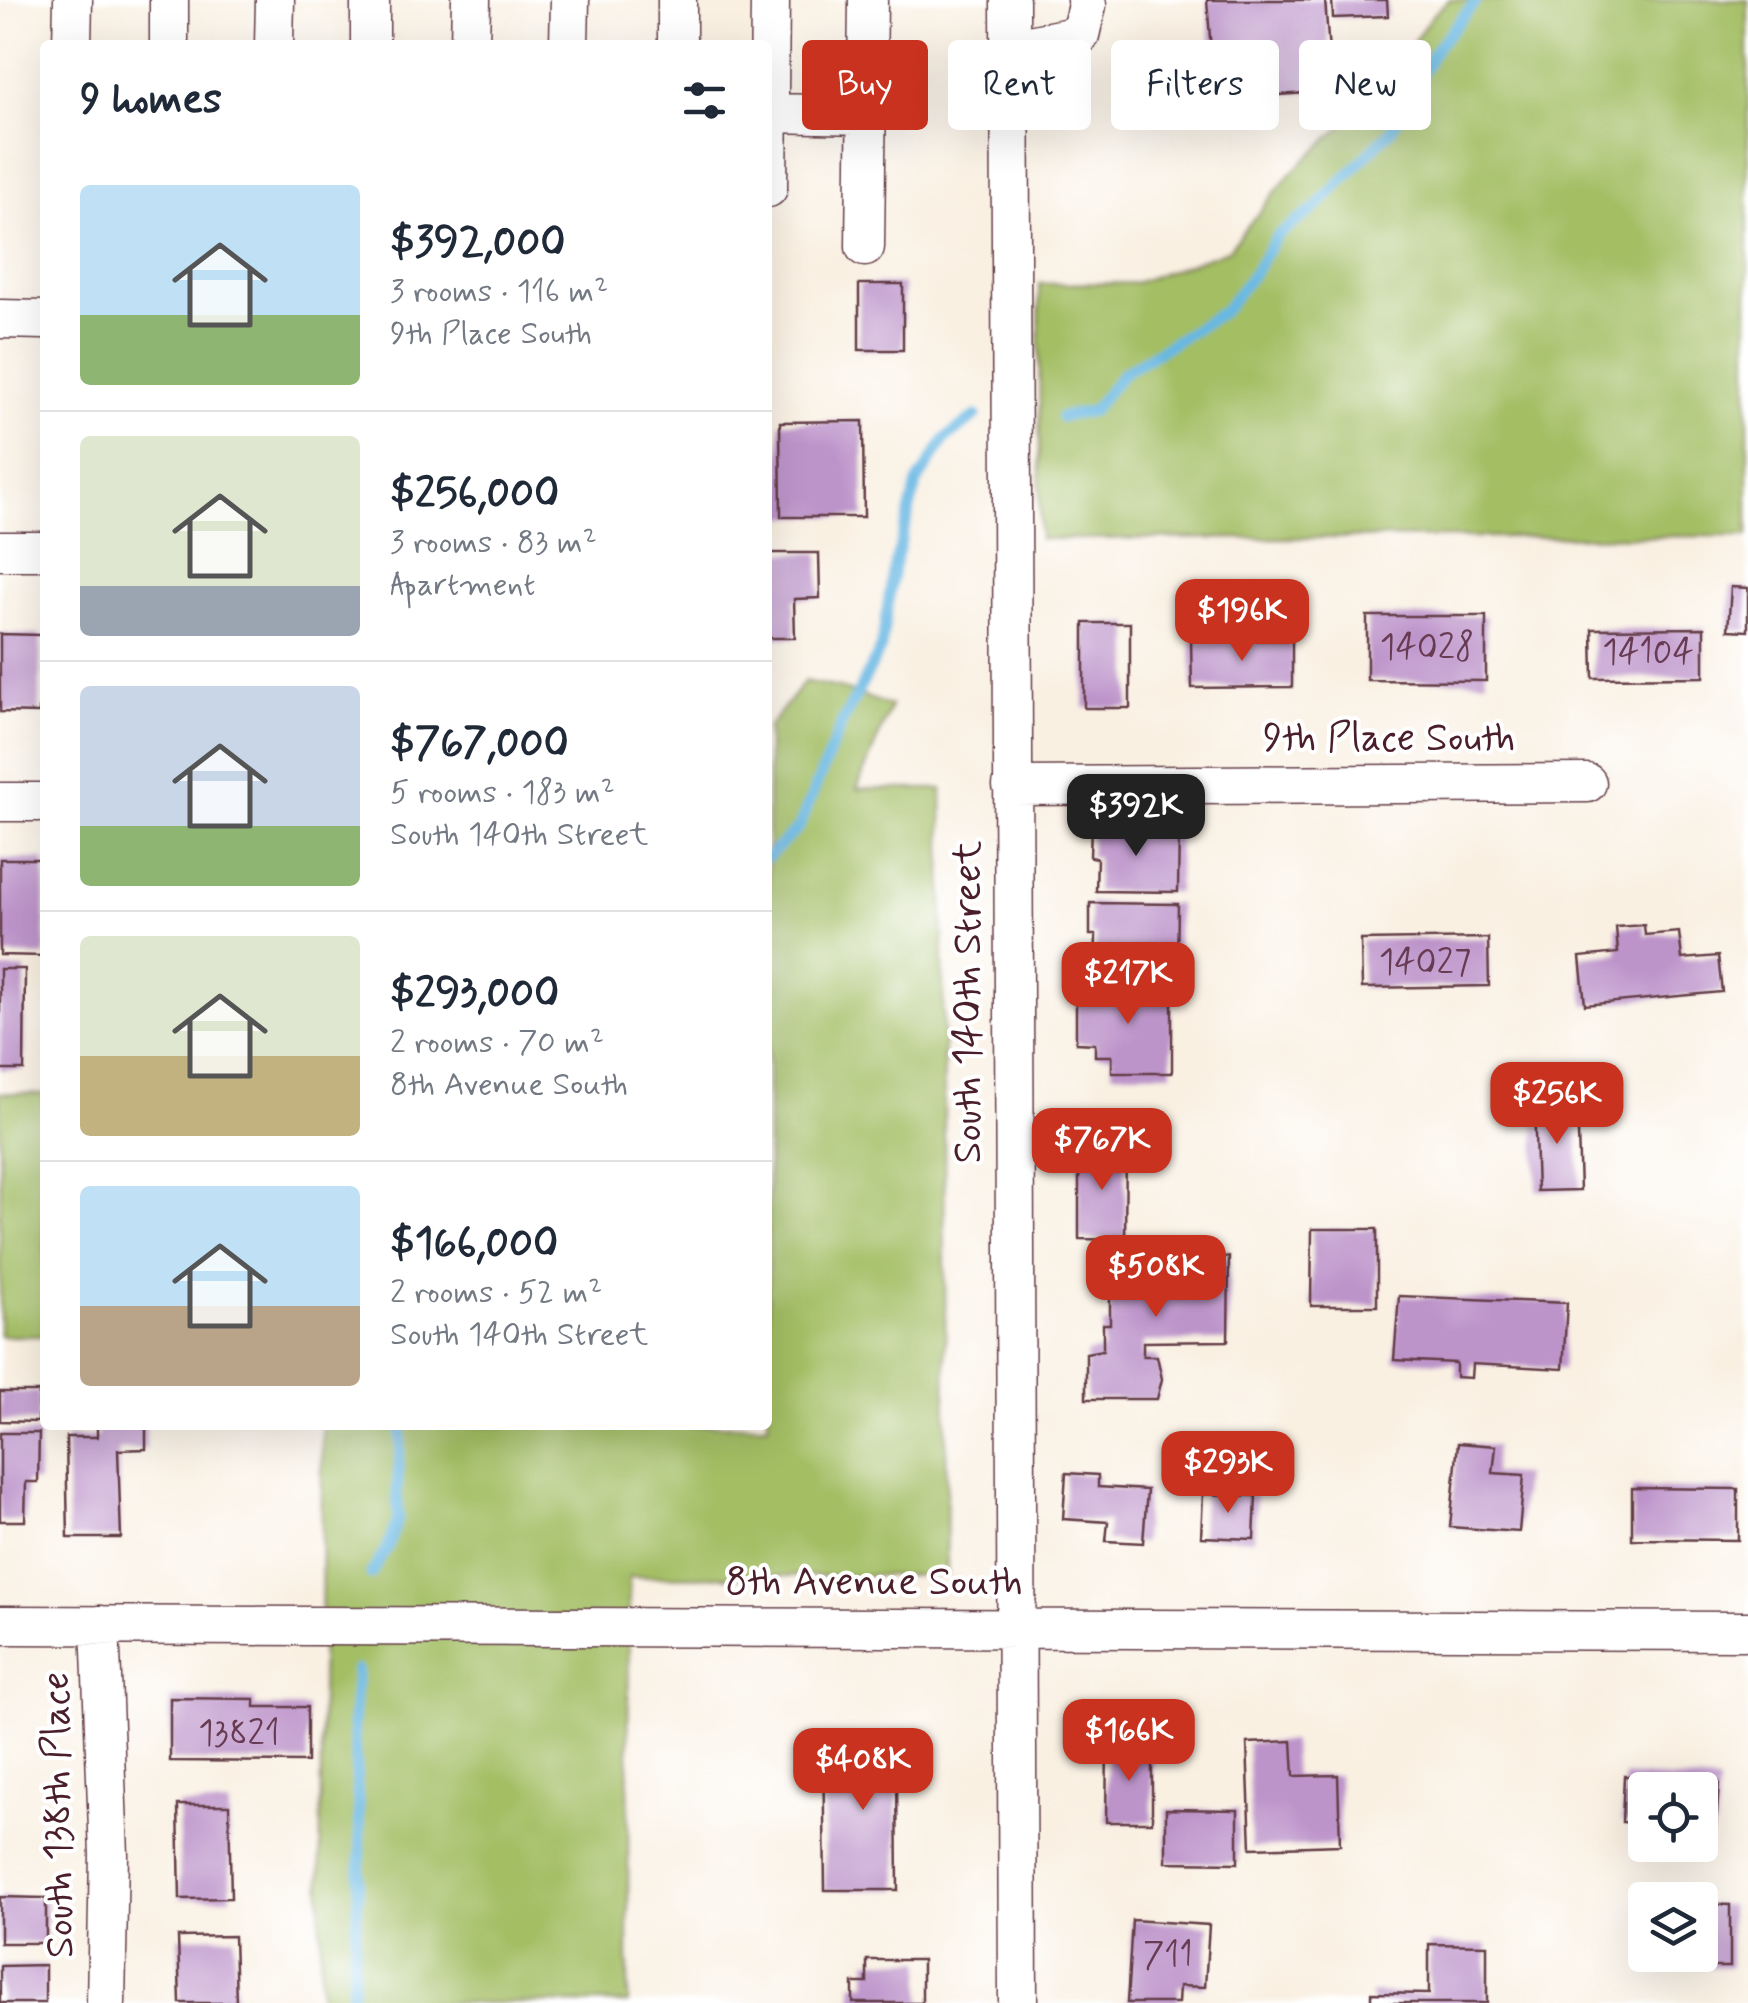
<!DOCTYPE html>
<html lang="en">
<head>
<meta charset="utf-8">
<style>
  :root { --surface:#fff; --page:#f6f6f7; --text:#1f2937; --muted:#747a83; --line:#e0e1e3; --accent:#c8321e }
  body { margin:0; font-family:Mynerve,sans-serif; background:var(--page); color:var(--text); height:100vh; display:flex; flex-direction:column; font-size:38px; white-space:nowrap }
  * { box-sizing:border-box; margin:0 }
  p { font-size:32px; color:var(--muted) }
  .icon { flex:none; width:55px; height:55px; fill:none; stroke:currentColor; stroke-width:2; stroke-linecap:round; stroke-linejoin:round }
  .map { position:relative; flex:1; overflow:hidden }
  .side { position:absolute; left:40px; top:40px; width:732px; height:1390px; display:flex; flex-direction:column; background:var(--surface); border-radius:10px; box-shadow:0 10px 40px #0002 }
  .side>* { flex:none }
  .guide { position:absolute; left:802px; top:40px; width:795px; height:90px; display:flex; gap:20px }
  .controls { position:absolute; left:1628px; top:1772px; display:grid; gap:20px }
  .controls a { display:grid; place-items:center; width:90px; height:90px; border-radius:10px; background:var(--surface); box-shadow:0 10px 40px #0002; font-size:50px }
  .price { position:absolute; translate:-50% -85px; padding:0 22px; border-radius:20px; background:var(--accent); color:#fff; font-size:32px; line-height:65px; filter:drop-shadow(0 2px 5px #0008) }
  .price::after { content:''; position:absolute; left:50%; top:60px; width:30px; height:22px; margin-left:-15px; background:inherit; clip-path:polygon(0 0,100% 0,50% 100%) }
  .price.current { background:#222; color:#fff }
  ul { padding:0; list-style:none }
  li { display:flex; align-items:center; gap:30px; height:250px; padding:0 40px }
  li+li { border-top:2px solid var(--line) }
  li span { display:grid; place-items:center; flex:none; width:280px; height:200px; border-radius:10px; color:#555 }
  li>.icon { margin-inline-start:auto }
  span .icon { width:120px; height:120px; fill:#fffc; stroke-width:1 }
  li b { font-size:42px }
  h2 { display:flex; justify-content:space-between; align-items:center; height:120px; padding:0 40px; font-size:42px }
  .tag { padding:0 35px; border-radius:10px; background:var(--surface); box-shadow:0 10px 40px #0002; font-size:35px; line-height:90px }
  .tag.current { background:var(--accent); color:#fff }
  .map>svg:first-child { display:block }
  .green { fill:#a3be64; stroke:#766e48; stroke-width:2.5 }
  .lines { fill:none; stroke-linecap:round; stroke-linejoin:round }
  .stream { stroke:#68b8e3; stroke-width:11 }
  .building { fill:#bd94ca }
  .minor-casing { stroke:#643e46; stroke-width:41 }
  .minor { stroke:#fff; stroke-width:38 }
  .labels { text-anchor:middle; dominant-baseline:central; stroke-width:8; stroke-linejoin:round; paint-order:stroke }
  .number-label { font-size:35px; fill:#673c53 }
  .street-label { font-size:40px; fill:#4a1f2b; stroke:#fff }
</style>
</head>
<body>
<div class="map">
<svg width="1748" height="2003" viewBox="0 0 1748 2003">
  <rect width="100%" height="100%" fill="#fff"/>
  <filter id="ink" filterUnits="userSpaceOnUse"><feTurbulence type="fractalNoise" baseFrequency=".01" numOctaves="2"/><feDisplacementMap in="SourceGraphic" scale="20" xChannelSelector="R" yChannelSelector="G"/><feConvolveMatrix kernelMatrix="1 2 1 2 8 2 1 2 1" color-interpolation-filters="sRGB"/></filter>
  <filter id="wash" filterUnits="userSpaceOnUse"><feTurbulence type="fractalNoise" baseFrequency=".0048" numOctaves="4" result="noise"/><feDisplacementMap in="SourceGraphic" scale="40" xChannelSelector="R" yChannelSelector="G"/><feGaussianBlur stdDeviation="2.25" result="paint"/><feColorMatrix in="noise" values="0 0 0 0 0 0 0 0 0 0 0 0 0 0 0 0 0 1.4 0 .05"/><feComposite in="paint" operator="in"/></filter>
  <g filter="url(#wash)">
    <rect width="100%" height="100%" fill="#f9f0e2"/>
    <path class="green" d="M1449 0H1748V536L1040 539 1039 284 1135 283 1228 250 1291 173 1377 94 1432 15Z
      M805 681 843 689 891 706 857 789H942L947 1575 629 1577 628 2003H320L322 1425H768V728Z
      M0 1093 45 1094V1336H0Z"/>
    <g class="lines">
      <path class="stream" d="M1061 417 1092 411 1123 373 1224 311 1255 271 1277 236 1317 207 1392 129 1436 48 1477 0
        M768 857 799 827 842 723 881 648 893 571 917 483 945 439 976 416
        M371 1574 387 1548 398 1519 397 1491 402 1425
        M351 2003 361 1850 353 1722 357 1670"/>
    </g>
    <g id="blocks">
      <path class="building" d="M1207 0H1325L1332 91 1215 100Z
        M1332 0H1387L1388 16 1333 18Z
        M859 284H903V350H859Z
        M863 421 864 517H781L780 422Z
        M768 553H819L820 598 794 599 795 638H768Z
        M1731 587 1748 588V631L1728 630Z
        M1367 616H1486V681L1367 680Z
        M1084 623H1130V708H1084Z
        M1704 628V677L1593 678 1592 629Z
        M0 634 41 635 39 713 0 712Z
        M1292 640V687L1192 688 1191 641Z
        M1091 826 1179 828 1178 892 1096 891 1097 858 1090 857Z
        M0 859H45V956L0 955Z
        M1090 903 1178 904 1177 969 1095 968 1096 935H1090Z
        M1644 925 1645 935 1679 932 1682 959 1718 956 1722 992 1585 1005 1580 957 1618 953 1616 927Z
        M1488 938 1489 986 1362 988 1361 940Z
        M0 969H25L24 1070H0Z
        M1076 987H1172V1073H1112V1056H1095V1044L1076 1043Z
        M1577 1103 1580 1190 1537 1191 1534 1105Z
        M1079 1147H1126L1125 1240 1079 1239Z
        M1312 1229H1377V1306H1311Z
        M1229 1257 1228 1341 1143 1342V1356H1157L1162 1379 1157 1399H1086V1353L1103 1350V1324H1110V1258Z
        M1399 1296 1567 1303 1563 1369 1472 1364 1471 1378 1456 1377V1363L1394 1360Z
        M0 1392H39L38 1422 0 1421Z
        M97 1425H146V1449L118 1450 121 1538H68L66 1437H97Z
        M0 1433H39L38 1482H26L25 1521H0Z
        M1458 1443 1496 1446 1493 1473 1524 1475 1519 1532 1450 1527Z
        M1066 1473 1098 1475V1487L1147 1490 1143 1543 1106 1541 1108 1522 1063 1519Z
        M1632 1488 1738 1489V1540L1632 1539Z
        M1203 1494 1256 1496 1254 1539 1201 1537Z
        M170 1698 255 1699V1707H307V1762L170 1761Z
        M912 1740V1773H897L898 1890H825L823 1741Z
        M1292 1741 1294 1776 1338 1775 1340 1845 1251 1848 1247 1743Z
        M1107 1746H1152V1822H1106Z
        M1624 1776 1719 1782 1716 1828 1700 1827V1790H1645V1823L1622 1822Z
        M178 1805H229L231 1898 180 1899Z
        M1166 1809 1238 1810V1863L1166 1862Z
        M0 1897 46 1898V1943H0Z
        M1700 1904 1730 1905V1967H1656V1955H1700Z
        M1132 1920 1209 1925 1205 1987 1179 1986 1178 2003H1127Z
        M234 1936 236 2003H180L178 1937Z
        M1429 1944 1487 1945V2003H1371V1993L1429 1994Z
        M867 1960H922V2003H853V1983H867Z
        M45 1965V2003H0V1966Z"/>
    </g>
  </g>
  <g filter="url(#ink)">
    <use href="#blocks" fill-opacity="0" stroke="#643e46" stroke-width="2.5"/>
    <g class="lines">
      <defs>
        <path id="minor" d="M1010 0 1018 2003
          M72 45 73 0
          M169 45V0
          M274 45 275 0
          M370 45V0
          M470 45 471 0
          M569 45 570 0
          M677 45V0
          M1010 45 1034 44 1080 35 1087 5 1086 0
          M769 113 866 115
          M768 188 770 0
          M865 247 868 0
          M0 319 45 320
          M0 551H45
          M1012 786 1587 783
          M0 802H45
          M0 1625 1748 1631
          M100 1625 109 1855 106 2003"/>
      </defs>
      <use href="#minor" class="minor-casing"/>
      <use href="#minor" class="minor"/>
    </g>
  </g>
  <g class="labels">
    <g class="number-label">
      <text x="1427" y="648">14028</text>
      <text x="1648" y="653">14104</text>
      <text x="1425" y="963">14027</text>
      <text x="239" y="1734">13821</text>
      <text x="1168" y="1956">711</text>
    </g>
    <g class="street-label">
      <text x="1389" y="739">9th Place South</text>
      <text transform="translate(969 1002) rotate(-90)">South 140th Street</text>
      <text x="874" y="1583">8th Avenue South</text>
      <text transform="translate(59 1815) rotate(-91)">South 138th Place</text>
    </g>
  </g>
</svg>
<div class="controls">
<a><svg class="icon" aria-label="locate" viewBox="0 0 24 24"><circle cx="12" cy="12" r="6"/><path d="M12 2v4M12 18v4M2 12h4M18 12h4"/></svg></a>
<a><svg class="icon" aria-label="layers" viewBox="0 0 24 24"><path d="M12 4l9 5-9 5-9-5zM3 14l9 5 9-5"/></svg></a>
</div>
<b class="price" style="left:1242px;top:664px">$196K</b>
<b class="price current" style="left:1136px;top:859px">$392K</b>
<b class="price" style="left:1128px;top:1027px">$217K</b>
<b class="price" style="left:1557px;top:1147px">$256K</b>
<b class="price" style="left:1102px;top:1193px">$767K</b>
<b class="price" style="left:1156px;top:1320px">$508K</b>
<b class="price" style="left:1228px;top:1516px">$293K</b>
<b class="price" style="left:1129px;top:1784px">$166K</b>
<b class="price" style="left:863px;top:1813px">$408K</b>
<div class="guide">
<a class="tag current">Buy</a>
<a class="tag">Rent</a>
<a class="tag">Filters</a>
<a class="tag">New</a>
</div>
<section class="side">
<h2>9 homes<svg class="icon" aria-label="filters" viewBox="0 0 24 24"><path d="M4 7h16M4 17h16"/><circle cx="9" cy="7" r="2"/><circle cx="15" cy="17" r="2"/></svg></h2>
<ul>
<li><span style="background:linear-gradient(#bfe0f5 65%,#8fb573 0)"><svg class="icon" aria-label="home" viewBox="0 0 24 24"><path d="M3 11l9-7 9 7M6 9v11h12V9"/></svg></span><div><b>$392,000</b><p>3 rooms · 116 m²</p><p>9th Place South</p></div></li>
<li><span style="background:linear-gradient(#dfe7d0 75%,#9aa5b1 0)"><svg class="icon" aria-label="home" viewBox="0 0 24 24"><path d="M3 11l9-7 9 7M6 9v11h12V9"/></svg></span><div><b>$256,000</b><p>3 rooms · 83 m²</p><p>Apartment</p></div></li>
<li><span style="background:linear-gradient(#c9d6e8 70%,#8fb573 0)"><svg class="icon" aria-label="home" viewBox="0 0 24 24"><path d="M3 11l9-7 9 7M6 9v11h12V9"/></svg></span><div><b>$767,000</b><p>5 rooms · 183 m²</p><p>South 140th Street</p></div></li>
<li><span style="background:linear-gradient(#dfe7d0 60%,#c2b280 0)"><svg class="icon" aria-label="home" viewBox="0 0 24 24"><path d="M3 11l9-7 9 7M6 9v11h12V9"/></svg></span><div><b>$293,000</b><p>2 rooms · 70 m²</p><p>8th Avenue South</p></div></li>
<li><span style="background:linear-gradient(#bfe0f5 60%,#b9a48a 0)"><svg class="icon" aria-label="home" viewBox="0 0 24 24"><path d="M3 11l9-7 9 7M6 9v11h12V9"/></svg></span><div><b>$166,000</b><p>2 rooms · 52 m²</p><p>South 140th Street</p></div></li>
</ul>
</section>
</div>
</body>
</html>
